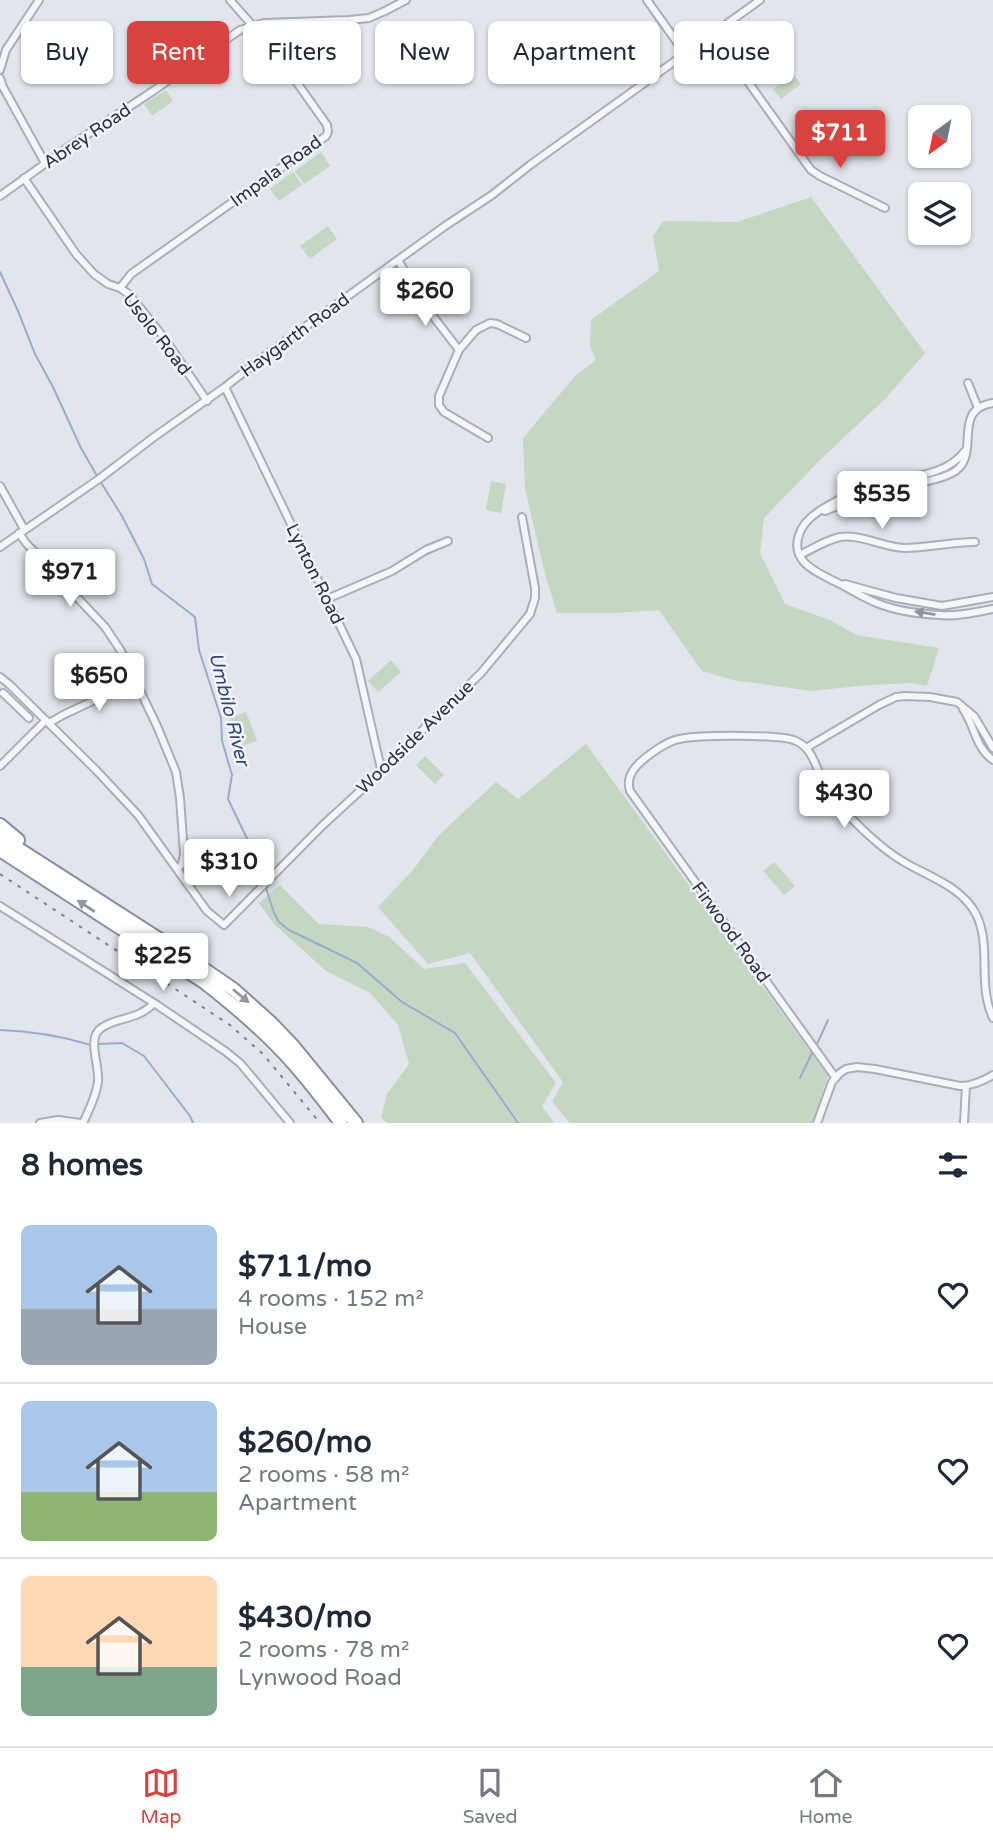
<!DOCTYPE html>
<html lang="en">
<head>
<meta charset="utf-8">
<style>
  :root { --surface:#fff; --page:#f6f6f7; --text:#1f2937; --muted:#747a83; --line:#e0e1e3; --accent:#d84340 }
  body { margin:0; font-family:"Varela Round",sans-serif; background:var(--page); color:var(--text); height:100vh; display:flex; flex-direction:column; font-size:26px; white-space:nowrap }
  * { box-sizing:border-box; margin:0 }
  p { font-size:23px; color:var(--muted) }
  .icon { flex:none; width:38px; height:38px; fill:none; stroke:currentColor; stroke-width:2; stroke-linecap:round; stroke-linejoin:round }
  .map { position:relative; height:1123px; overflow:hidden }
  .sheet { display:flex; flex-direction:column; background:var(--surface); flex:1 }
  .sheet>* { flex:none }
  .hud { position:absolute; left:21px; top:21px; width:952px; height:63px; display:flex; gap:14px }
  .needle { width:46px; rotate:213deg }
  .controls { position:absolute; left:908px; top:105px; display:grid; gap:14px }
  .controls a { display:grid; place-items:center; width:63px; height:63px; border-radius:10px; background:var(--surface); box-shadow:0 2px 5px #0004; font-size:35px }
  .price { position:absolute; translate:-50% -60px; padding:0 16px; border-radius:7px; background:#fff; color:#222; font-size:23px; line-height:46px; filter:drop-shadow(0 2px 4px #0008) }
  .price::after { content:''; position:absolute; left:50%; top:42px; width:21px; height:16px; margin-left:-10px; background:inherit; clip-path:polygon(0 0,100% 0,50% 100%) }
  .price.active { background:var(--accent); color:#fff }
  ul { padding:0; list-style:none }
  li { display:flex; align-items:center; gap:21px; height:175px; padding:0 21px }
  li+li { border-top:2px solid var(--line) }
  li span { display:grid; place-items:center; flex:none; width:196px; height:140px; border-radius:10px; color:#555 }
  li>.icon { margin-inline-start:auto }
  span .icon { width:84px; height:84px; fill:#fffc; stroke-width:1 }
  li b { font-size:30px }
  h2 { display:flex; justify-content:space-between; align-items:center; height:84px; padding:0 21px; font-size:30px }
  .pill { padding:0 24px; border-radius:10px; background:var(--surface); box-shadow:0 2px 5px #0004; font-size:24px; line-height:63px }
  .pill.active { background:var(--accent); color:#fff }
  .dock { display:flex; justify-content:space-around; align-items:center; height:98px; border-top:2px solid var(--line); background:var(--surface); font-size:19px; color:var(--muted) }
  .dock a { display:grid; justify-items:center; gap:4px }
  .dock .active { color:var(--accent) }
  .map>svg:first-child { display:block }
  .green { fill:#c5d6c3 }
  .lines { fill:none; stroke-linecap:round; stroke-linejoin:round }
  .stream { stroke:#9babce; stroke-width:2 }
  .minor-casing { stroke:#aaaeba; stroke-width:10 }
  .motorway-casing { stroke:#898fa3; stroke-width:16 }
  .minor { stroke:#f6f6f9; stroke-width:6 }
  .motorway { stroke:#fff; stroke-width:12 }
  .rail { stroke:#7b8096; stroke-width:2; stroke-dasharray:3.5 7; stroke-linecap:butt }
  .oneway { fill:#90929f }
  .oneway2 { fill:#9496a2 }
  .labels { text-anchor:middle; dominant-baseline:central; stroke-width:5; stroke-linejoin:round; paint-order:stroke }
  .street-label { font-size:18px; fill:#292e45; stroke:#f2f4f9 }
  .water-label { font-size:19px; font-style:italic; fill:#30457c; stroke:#f2f4f9 }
</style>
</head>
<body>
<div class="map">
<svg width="993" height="1123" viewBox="0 0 993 1123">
  <rect width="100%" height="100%" fill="#e2e5ec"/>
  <path class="green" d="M793 74 801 84 781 99 773 89Z
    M166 90 173 101 152 116 144 104Z
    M321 152 330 166 304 184 295 171Z
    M293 172 302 185 279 201 270 189Z
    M811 197 925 353 886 398 821 459 764 518 760 553 785 604 830 620 856 635 939 648 927 686 912 683 869 685 811 691 733 680 702 671 659 610 616 613H557L545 574 525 489 523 438 575 376 596 360 590 346 591 320 659 271 653 236 663 221 737 222Z
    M328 226 337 239 310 259 300 246Z
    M491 481 506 484 501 513 486 510Z
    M391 660 401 672 378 692 368 681Z
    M246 712 257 741 239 747 229 718Z
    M586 744 828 1076 812 1123H570L552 1102 563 1082 470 953 428 964 378 907 413 870 439 835 496 782 518 799Z
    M425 756 444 775 435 784 416 765Z
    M774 862 795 886 784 895 763 871Z
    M280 885 319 924 368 927 389 937 424 969 465 963 556 1083 542 1106 554 1123H387L381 1118 387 1094 409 1064 398 1025 370 993 326 971 274 924 259 903Z"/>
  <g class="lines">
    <path class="stream" d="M0 272 18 311 35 354 53 387 81 448 97 476
      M100 481 122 516 144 559 152 584 195 617 199 650 221 718 222 741 232 775 228 799 254 853 264 882
      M266 888 274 913 279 922 289 930 357 963 402 1002 455 1033 518 1123
      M0 1030C31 1031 61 1036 91 1045
      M98 1044 122 1043 144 1056 190 1116 193 1123
      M817 1044 828 1020
      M800 1078 812 1053"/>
    <defs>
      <path id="minor" d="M230 0 252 25
        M647 0 686 55
        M714 34 811 170 820 176 885 208
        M0 70 6 50 39 0
        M0 78 3 87 45 163
        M24 178 76 254 94 274 108 284 120 288 130 295 165 339 207 401
        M0 196 67 148 153 91 240 30 264 23 349 20 369 18 385 11 406 0
        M398 260 408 277 412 289
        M389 267 401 282 412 289 459 350
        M120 288 131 274 326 136 328 132 327 125 256 25
        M426 308 465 276
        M968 383 978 408
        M225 387 356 659 381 769
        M488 438 444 412 439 405V396L459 350 476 330 490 323 497 324 526 338
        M965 451C944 479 902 476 872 485 855 490 839 499 824 508 814 514 802 524 799 535 790 561 816 572 834 581 849 588 862 597 877 603 896 611 920 614 940 615 958 617 976 612 993 609
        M0 486 24 529
        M825 511C841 505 855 498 871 493 892 485 945 483 959 468 978 449 953 409 993 403
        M19 533 26 543 105 627 121 651 157 726 176 772 180 798 184 854 182 864 178 869
        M0 547 99 479 154 437 225 387 262 358 445 226 492 195 530 165 760 0
        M800 555C812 549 826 540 840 537 861 534 883 547 904 548 927 548 951 542 975 542
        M845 584 896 598 942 606 993 597
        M327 599 392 571 426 550 448 541
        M0 677 9 684 96 770 138 815 207 911 224 925 323 825 360 791 481 673 530 614 535 598V588L522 517
        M3 693 29 718
        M963 709C975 726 975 747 993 760
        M49 723 63 715 135 681
        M806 748 879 705 896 697 905 696 930 697 957 702 974 716 993 748
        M0 766 46 720
        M0 906 154 1003 225 1051 240 1063 256 1082 290 1123
        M835 1077 630 791C624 772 642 760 656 750 664 745 671 740 680 739 698 735 781 734 796 741 815 749 817 774 827 790 834 802 845 812 855 822 870 837 885 851 904 862 929 877 961 886 976 914 992 946 977 984 993 1018
        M40 1123 58 1120 81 1123
        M83 1123C89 1110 96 1097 98 1082 100 1067 87 1039 100 1029 116 1016 136 1022 154 1003
        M817 1123 832 1082 840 1073 846 1069 857 1067 875 1069 960 1086C972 1086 983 1081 993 1075
        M964 1123 966 1086"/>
      <path id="motorway" d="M0 825 18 840
        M0 837 176 950 233 989 271 1023 293 1046 356 1123
        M0 850 204 982C236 1007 267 1033 293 1063 310 1082 326 1103 341 1123"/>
    </defs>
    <use href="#minor" class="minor-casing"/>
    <use href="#motorway" class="motorway-casing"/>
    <use href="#minor" class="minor"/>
    <use href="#motorway" class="motorway"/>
    <path class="rail" d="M0 874 230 1025 263 1054 320 1123"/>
  </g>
  <defs><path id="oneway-solid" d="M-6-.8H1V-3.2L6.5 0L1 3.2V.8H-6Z" transform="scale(1.75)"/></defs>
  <use class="oneway" href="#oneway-solid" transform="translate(925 613) rotate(-171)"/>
  <g class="oneway2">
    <use href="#oneway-solid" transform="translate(86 906) rotate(-147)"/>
    <use href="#oneway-solid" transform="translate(241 996) rotate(40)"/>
  </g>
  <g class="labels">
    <g class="street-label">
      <text transform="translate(87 136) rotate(-34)">Abrey Road</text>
      <text transform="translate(276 171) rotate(-36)">Impala Road</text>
      <text transform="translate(157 334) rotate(52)">Usolo Road</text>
      <text transform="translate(295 335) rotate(-36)">Haygarth Road</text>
      <text transform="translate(315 574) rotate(64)">Lynton Road</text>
      <text transform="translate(415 737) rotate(-44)">Woodside Avenue</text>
      <text transform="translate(731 932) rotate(54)">Firwood Road</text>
    </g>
    <g class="water-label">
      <text transform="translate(229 709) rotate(76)">Umbilo River</text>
    </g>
  </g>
</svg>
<div class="controls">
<a><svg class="needle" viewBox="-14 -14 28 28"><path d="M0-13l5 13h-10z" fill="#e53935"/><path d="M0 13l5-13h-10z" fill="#747a83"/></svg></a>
<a><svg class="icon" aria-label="layers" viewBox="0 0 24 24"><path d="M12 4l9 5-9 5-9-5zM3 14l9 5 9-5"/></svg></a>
</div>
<b class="price active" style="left:840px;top:170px">$711</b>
<b class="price" style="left:425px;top:328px">$260</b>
<b class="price" style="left:882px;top:531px">$535</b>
<b class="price" style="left:70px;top:609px">$971</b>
<b class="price" style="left:99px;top:713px">$650</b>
<b class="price" style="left:844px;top:830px">$430</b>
<b class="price" style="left:229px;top:899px">$310</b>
<b class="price" style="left:163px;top:993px">$225</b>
<div class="hud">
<a class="pill">Buy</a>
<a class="pill active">Rent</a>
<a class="pill">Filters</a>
<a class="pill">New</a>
<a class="pill">Apartment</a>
<a class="pill">House</a>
</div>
</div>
<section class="sheet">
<h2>8 homes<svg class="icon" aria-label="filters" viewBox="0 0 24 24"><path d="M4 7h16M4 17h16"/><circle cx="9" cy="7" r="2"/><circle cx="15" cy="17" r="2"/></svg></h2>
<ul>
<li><span style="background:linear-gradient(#a9c7e8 60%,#9aa5b1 0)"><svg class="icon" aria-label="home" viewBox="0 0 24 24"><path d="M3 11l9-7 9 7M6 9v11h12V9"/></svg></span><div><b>$711/mo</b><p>4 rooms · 152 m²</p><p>House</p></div><svg class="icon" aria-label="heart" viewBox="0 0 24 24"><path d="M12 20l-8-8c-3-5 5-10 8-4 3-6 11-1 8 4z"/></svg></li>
<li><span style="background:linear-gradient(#a9c7e8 65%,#8fb573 0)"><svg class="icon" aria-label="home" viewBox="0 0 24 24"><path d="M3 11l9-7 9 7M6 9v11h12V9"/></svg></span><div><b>$260/mo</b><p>2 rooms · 58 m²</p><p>Apartment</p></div><svg class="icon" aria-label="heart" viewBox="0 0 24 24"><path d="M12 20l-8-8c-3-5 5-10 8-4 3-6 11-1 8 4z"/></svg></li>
<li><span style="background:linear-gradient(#ffd9b3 65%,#7fa58c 0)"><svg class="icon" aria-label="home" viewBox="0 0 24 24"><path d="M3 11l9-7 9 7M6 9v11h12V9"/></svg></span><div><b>$430/mo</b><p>2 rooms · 78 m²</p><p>Lynwood Road</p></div><svg class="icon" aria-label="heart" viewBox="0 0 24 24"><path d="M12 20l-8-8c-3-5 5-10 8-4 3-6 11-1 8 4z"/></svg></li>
</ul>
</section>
<nav class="dock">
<a class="active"><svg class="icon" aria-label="map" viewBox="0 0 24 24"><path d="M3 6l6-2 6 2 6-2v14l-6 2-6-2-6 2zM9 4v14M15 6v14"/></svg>Map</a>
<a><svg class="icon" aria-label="saved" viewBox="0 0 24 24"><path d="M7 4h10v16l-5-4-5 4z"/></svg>Saved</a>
<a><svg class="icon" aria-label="home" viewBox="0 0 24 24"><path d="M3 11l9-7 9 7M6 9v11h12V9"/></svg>Home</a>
</nav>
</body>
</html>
